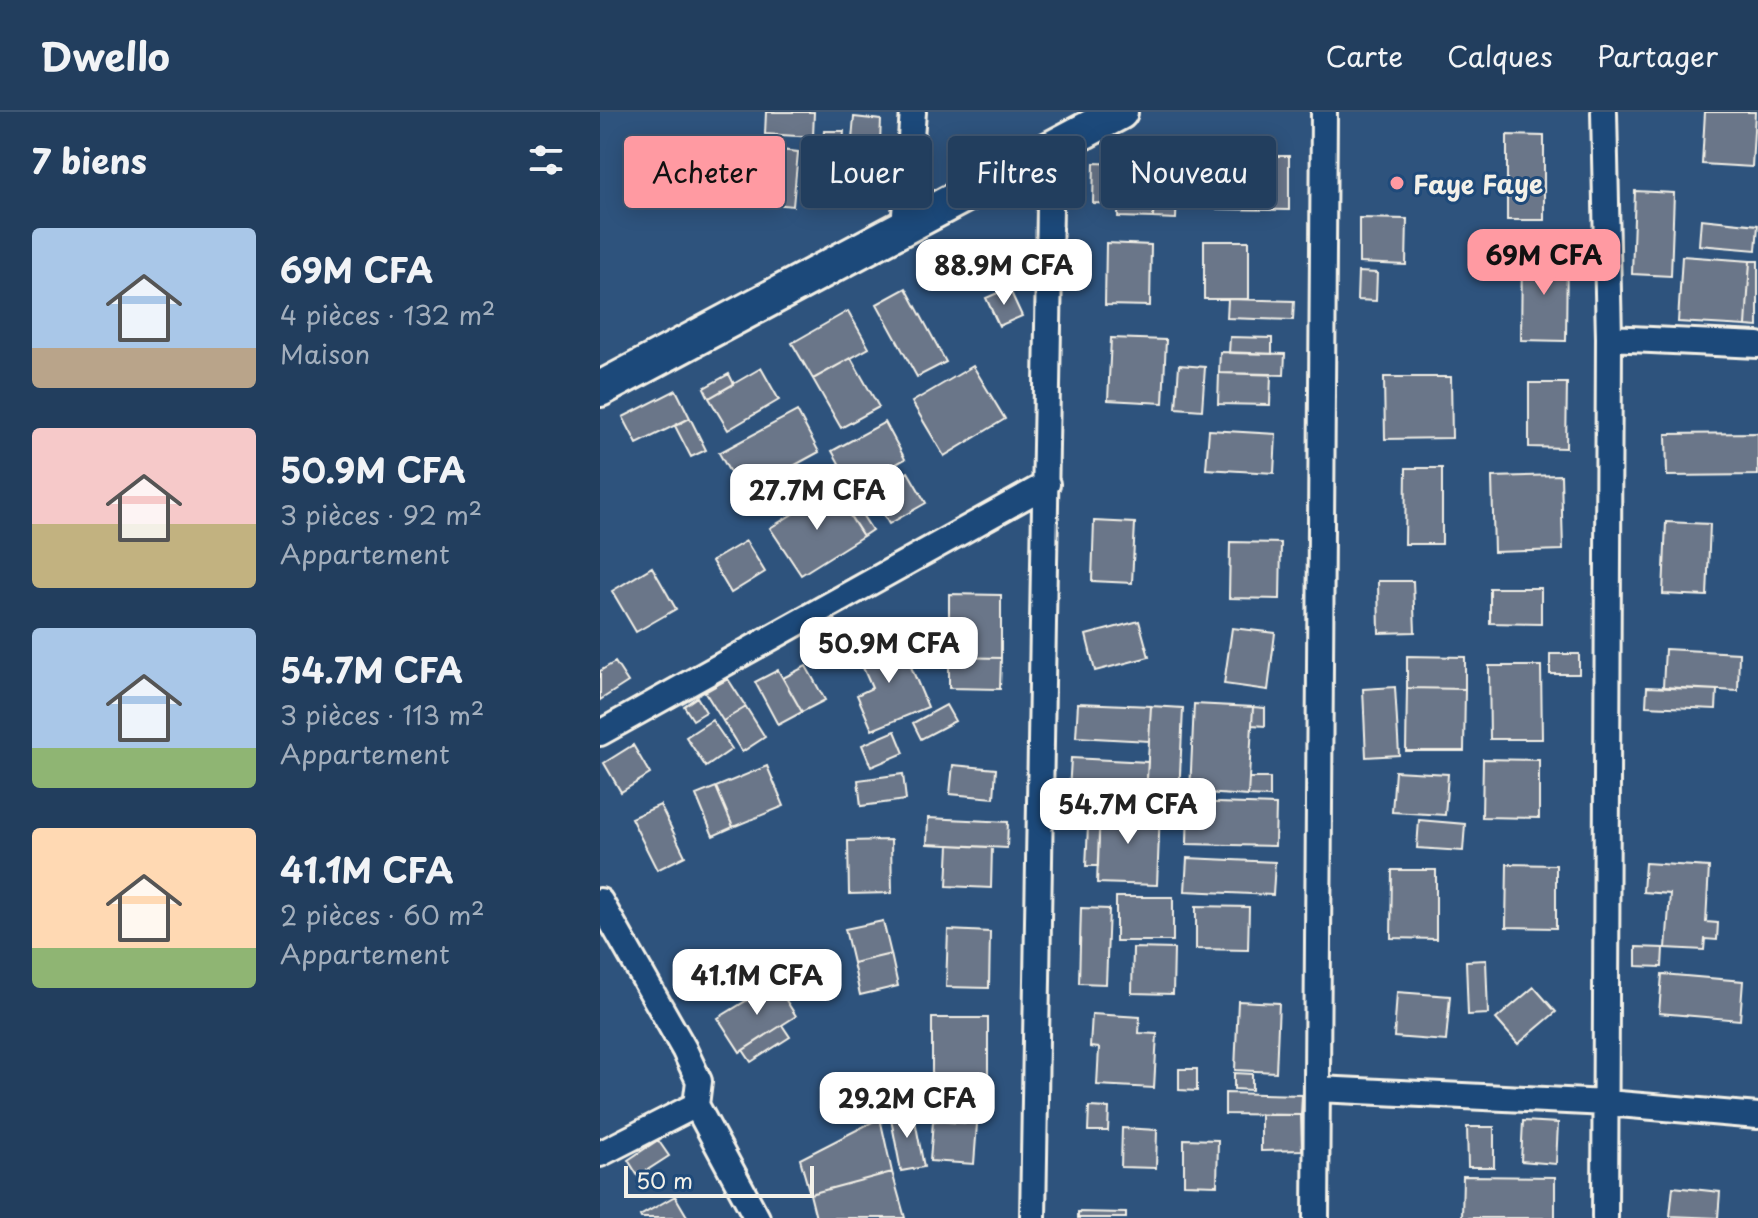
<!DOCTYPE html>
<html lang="fr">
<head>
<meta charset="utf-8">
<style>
  :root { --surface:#223e5e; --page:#2a4564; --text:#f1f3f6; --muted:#a2aebc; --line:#3f5773; --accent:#ff9aa2 }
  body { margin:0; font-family:"Playpen Sans",sans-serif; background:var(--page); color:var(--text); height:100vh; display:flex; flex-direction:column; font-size:30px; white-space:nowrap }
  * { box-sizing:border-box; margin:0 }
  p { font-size:26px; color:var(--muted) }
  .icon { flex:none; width:44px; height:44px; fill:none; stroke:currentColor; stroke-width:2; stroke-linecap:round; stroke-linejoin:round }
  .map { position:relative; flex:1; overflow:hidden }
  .drawer { display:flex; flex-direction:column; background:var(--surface); width:600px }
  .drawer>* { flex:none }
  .top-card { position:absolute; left:24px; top:24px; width:760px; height:72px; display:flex; gap:16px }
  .scale { position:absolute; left:24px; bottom:20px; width:190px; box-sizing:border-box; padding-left:8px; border:4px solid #f4f1e8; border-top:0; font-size:22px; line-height:28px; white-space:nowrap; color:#f4f1e8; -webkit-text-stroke:6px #1f4a7a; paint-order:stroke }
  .price { position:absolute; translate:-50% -68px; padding:0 18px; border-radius:16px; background:#fff; color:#222; font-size:26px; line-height:52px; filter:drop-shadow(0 2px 4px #0008) }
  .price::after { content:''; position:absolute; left:50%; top:48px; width:24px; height:18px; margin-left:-12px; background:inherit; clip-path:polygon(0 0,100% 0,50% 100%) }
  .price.current { background:var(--accent); color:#111 }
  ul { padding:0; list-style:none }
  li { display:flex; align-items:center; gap:24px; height:200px; padding:0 32px }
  li span { display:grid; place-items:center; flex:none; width:224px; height:160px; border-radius:8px; color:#555 }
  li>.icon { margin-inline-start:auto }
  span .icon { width:96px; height:96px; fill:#fffc; stroke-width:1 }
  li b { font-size:34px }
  h2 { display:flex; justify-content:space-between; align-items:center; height:96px; padding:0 32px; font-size:34px }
  .pill { padding:0 28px; border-radius:8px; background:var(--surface); box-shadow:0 4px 20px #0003,0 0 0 2px var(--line); font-size:28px; line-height:72px }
  .pill.current { background:var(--accent); color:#111 }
  header { display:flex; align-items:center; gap:48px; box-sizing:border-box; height:112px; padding:0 40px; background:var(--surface); border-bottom:2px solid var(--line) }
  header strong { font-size:38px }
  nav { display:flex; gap:44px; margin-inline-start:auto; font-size:28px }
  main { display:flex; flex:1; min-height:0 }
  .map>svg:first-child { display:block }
  .building { fill:#6a7689; stroke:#f4f1e8; stroke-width:2 }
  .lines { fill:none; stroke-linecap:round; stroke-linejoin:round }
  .street-casing { stroke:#f4f1e8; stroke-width:30 }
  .secondary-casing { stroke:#f4f1e8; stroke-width:40 }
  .street { stroke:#1f4a7a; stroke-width:24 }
  .secondary { stroke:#1f4a7a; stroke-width:34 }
  .poi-dot { fill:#ff9aa2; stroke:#1f4a7a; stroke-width:3 }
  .labels { text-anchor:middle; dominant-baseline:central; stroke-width:6; stroke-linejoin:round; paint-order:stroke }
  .poi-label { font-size:26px; font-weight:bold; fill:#f4f1e8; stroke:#1f4a7a; text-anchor:start }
</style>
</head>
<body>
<header>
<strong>Dwello</strong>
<nav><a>Carte</a><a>Calques</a><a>Partager</a></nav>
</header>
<main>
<section class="drawer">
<h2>7 biens<svg class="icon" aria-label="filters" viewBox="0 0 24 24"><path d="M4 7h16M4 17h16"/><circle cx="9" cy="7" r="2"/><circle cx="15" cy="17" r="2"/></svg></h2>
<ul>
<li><span style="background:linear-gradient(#a9c7e8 75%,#b9a48a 0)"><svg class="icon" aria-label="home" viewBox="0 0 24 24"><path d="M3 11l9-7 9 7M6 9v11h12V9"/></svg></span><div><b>69M CFA</b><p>4 pièces · 132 m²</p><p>Maison</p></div></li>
<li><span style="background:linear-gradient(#f6c9c9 60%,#c2b280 0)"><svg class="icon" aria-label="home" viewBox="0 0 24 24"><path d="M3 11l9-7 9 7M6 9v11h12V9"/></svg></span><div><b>50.9M CFA</b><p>3 pièces · 92 m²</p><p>Appartement</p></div></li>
<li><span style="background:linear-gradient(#a9c7e8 75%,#8fb573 0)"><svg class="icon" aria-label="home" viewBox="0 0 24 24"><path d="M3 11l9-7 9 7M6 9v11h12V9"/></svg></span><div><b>54.7M CFA</b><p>3 pièces · 113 m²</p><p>Appartement</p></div></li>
<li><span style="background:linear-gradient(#ffd9b3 75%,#8fb573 0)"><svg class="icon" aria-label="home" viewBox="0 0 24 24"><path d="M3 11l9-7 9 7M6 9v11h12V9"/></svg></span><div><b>41.1M CFA</b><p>2 pièces · 60 m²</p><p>Appartement</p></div></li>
</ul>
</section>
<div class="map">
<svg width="1158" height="1106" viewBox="0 0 1158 1106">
  <rect width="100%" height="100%" fill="#2e537d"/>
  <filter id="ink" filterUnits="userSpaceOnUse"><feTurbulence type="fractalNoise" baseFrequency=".0125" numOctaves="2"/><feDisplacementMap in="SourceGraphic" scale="16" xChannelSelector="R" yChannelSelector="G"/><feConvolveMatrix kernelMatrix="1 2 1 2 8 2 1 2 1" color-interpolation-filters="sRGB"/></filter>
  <g filter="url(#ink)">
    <path class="building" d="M166 0H214L213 25 165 22Z
      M1105 0H1155L1152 55 1102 52Z
      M254 5 281 8 280 30 252 28Z
      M224 19H244L243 31 223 30Z
      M907 23 944 24V108H907Z
      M109 30 198 40 193 94 104 85Z
      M520 39 555 40 553 106 518 105Z
      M207 40 257 45 253 89 203 84Z
      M617 44H689V98L617 97Z
      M494 51 520 52 518 92 493 91Z
      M555 53 578 54 576 107 553 106Z
      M1035 79 1074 81 1071 164 1032 162Z
      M759 106 807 107 806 153 759 151Z
      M1101 107 1158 113 1156 138 1099 133Z
      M604 129H649V187H604Z
      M506 131 551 133 550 194 505 193Z
      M922 141 967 142 966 229 921 228Z
      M1082 144 1150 149 1146 214 1078 210Z
      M1150 149H1158V215L1146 214Z
      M758 160 777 161 776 189 757 188Z
      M306 176 346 250 317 265 277 192Z
      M409 176 422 204 399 214 386 186Z
      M628 187 694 189 693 208 627 206Z
      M248 199 269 236 213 267 192 231Z
      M630 225 672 226V242L629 241Z
      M511 226 566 228 563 291 508 288Z
      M620 240 685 242 684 263 619 261Z
      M251 246 279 295 241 316 213 267Z
      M579 253 605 255 602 298 576 296Z
      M373 254 405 307 344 344 312 290Z
      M161 256 179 288 128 318 109 286Z
      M619 261 671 262 670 293 618 292Z
      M129 262 134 272 109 286 104 276Z
      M784 265H851L852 326 785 327Z
      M929 271H967L966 336 929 335Z
      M76 278 90 306 37 332 23 305Z
      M197 299 219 340 142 382 119 341Z
      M90 306 106 338 91 345 75 314Z
      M285 310 305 347 253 376 232 339Z
      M609 318 676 322 674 361 606 357Z
      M1158 321V363L1067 364 1066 322Z
      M806 356H842V432H805Z
      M308 360 326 391 289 412 271 381Z
      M961 363 963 438 894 440 892 365Z
      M233 377 263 424 201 463 170 416Z
      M257 395 272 418 263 424 248 401Z
      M494 409 535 411 532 471 492 469Z
      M1066 410 1110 412 1107 484 1063 482Z
      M146 429 165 460 131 481 112 449Z
      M630 430 681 431 680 487 629 486Z
      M52 455 76 497 36 520 12 479Z
      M778 469H813L815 520 779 521Z
      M890 476H941V512L890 511Z
      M349 482 401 483V546L349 545Z
      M235 507 249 539 230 548 215 516Z
      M539 509 549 545 495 559 486 523Z
      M632 516 675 521 668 578 624 572Z
      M298 524 328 595 272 618 257 583 272 576 257 542Z
      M1065 537 1139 541 1138 579 1063 575Z
      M950 542H979V562H950Z
      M807 544 865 545V577L807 576Z
      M349 545 401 546 400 577 349 576Z
      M15 550 28 570 0 588V559Z
      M206 554 225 588 202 600 183 566Z
      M889 554H941L942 627H890Z
      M178 558 202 600 178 613 155 570Z
      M128 567 146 595 123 609 105 580Z
      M795 575 799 643 766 645 763 577Z
      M1047 575 1117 578 1116 597 1046 594Z
      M807 576 865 577 864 639H806Z
      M97 585 106 600 93 608 84 594Z
      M478 591 551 594 549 629 476 625Z
      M594 592 653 595 648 684 590 680Z
      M346 593 355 609 321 627 313 611Z
      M551 594 583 596 579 685 546 683Z
      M146 595 165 625 142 640 123 609Z
      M653 595 665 596V614L652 613Z
      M112 608 132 637 106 655 86 625Z
      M295 619 304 641 271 655 262 633Z
      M33 633 50 662 21 680 4 651Z
      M471 646 548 650 546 683 469 680Z
      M883 647 939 648V706L882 705Z
      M353 653 396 657 394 686 350 682Z
      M167 654 184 694 133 715 116 675Z
      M795 659 848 662 845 703 792 700Z
      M303 662 306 688 261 694 258 668Z
      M649 666H670V685L648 684Z
      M116 675 133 715 113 724 96 683Z
      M588 690 676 693 675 734 587 732Z
      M60 693 85 744 57 758 31 706Z
      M489 695 500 696 498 754H486Z
      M500 696 560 698 557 773 497 771Z
      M328 706 408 710 407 736 327 732Z
      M819 708 865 712 863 739 817 736Z
      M291 728 292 781 249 782 248 729Z
      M349 733 392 735 391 776 347 774Z
      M587 746 675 750 673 783 585 779Z
      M1045 751 1109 755 1106 810 1118 811 1117 828 1105 827 1104 838 1066 836 1070 782 1043 780Z
      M907 752 956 753V816L906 815Z
      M792 758H836V827L791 826Z
      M516 785H573V829H516Z
      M596 794 649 795 648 838 596 837Z
      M481 796 509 797 506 872 479 871Z
      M283 809 291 842 253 851 245 817Z
      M348 818 390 820 389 876 346 875Z
      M1036 835 1063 836 1062 855 1036 854Z
      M533 836 574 837 573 882 532 881Z
      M291 842 298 874 260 883 253 851Z
      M886 848 888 902 868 903 866 849Z
      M1062 862 1143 869 1140 908 1059 901Z
      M175 871 196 904 140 940 118 906Z
      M934 875 956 900 918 932 896 907Z
      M797 880 850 884 846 929 794 925Z
      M638 889 679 891 676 960 635 958Z
      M492 902 540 905 539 921 557 922 554 976 497 973 499 936 490 935Z
      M332 906H388V974H332Z
      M182 913 190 925 151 950 143 938Z
      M579 957H597V979L579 978Z
      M634 961 652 962V978L634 977Z
      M625 981 702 983 701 1003 625 1002Z
      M489 995 509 996 508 1019H488Z
      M313 998 324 1055 301 1059 290 1002Z
      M661 1003H701L702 1038 661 1039Z
      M280 1006 292 1060 210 1082 200 1047Z
      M333 1009 377 1012 374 1052 330 1049Z
      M923 1009 958 1011 956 1052 921 1049Z
      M867 1015H894V1055H868Z
      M522 1016 557 1018 556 1056 521 1055Z
      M584 1027 618 1028 617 1073 584 1072Z
      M58 1028 69 1044 38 1064 28 1048Z
      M292 1060 305 1106H216L210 1082Z
      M863 1064 955 1065V1106H862Z
      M1073 1075 1120 1080 1118 1106 1070 1104Z
      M75 1084 88 1106H41L40 1104Z
      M478 1100 526 1101V1106H478Z"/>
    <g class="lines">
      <defs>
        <path id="street" d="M1004 0 1009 226 1005 1106
          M304 115 313 0
          M1009 226 1158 233
          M0 621 447 372
          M0 789 84 937 99 969 96 993 157 1106
          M718 977 1007 991 1158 1004
          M0 1042 96 993
          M433 1106 451 36
          M716 1106 724 0"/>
        <path id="secondary" d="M0 277 520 0"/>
      </defs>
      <use href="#street" class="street-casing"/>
      <use href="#secondary" class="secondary-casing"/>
      <use href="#street" class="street"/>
      <use href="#secondary" class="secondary"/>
    </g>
  </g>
  <circle class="poi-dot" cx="797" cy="71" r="8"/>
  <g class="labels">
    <g class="poi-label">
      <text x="813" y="71">Faye Faye</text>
    </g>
  </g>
</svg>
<div class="scale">50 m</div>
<b class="price current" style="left:944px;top:185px">69M CFA</b>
<b class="price" style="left:404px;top:195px">88.9M CFA</b>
<b class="price" style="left:217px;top:420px">27.7M CFA</b>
<b class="price" style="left:289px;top:573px">50.9M CFA</b>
<b class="price" style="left:528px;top:734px">54.7M CFA</b>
<b class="price" style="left:157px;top:905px">41.1M CFA</b>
<b class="price" style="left:307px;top:1028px">29.2M CFA</b>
<div class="top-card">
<a class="pill current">Acheter</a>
<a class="pill">Louer</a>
<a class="pill">Filtres</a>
<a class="pill">Nouveau</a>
</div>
</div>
</main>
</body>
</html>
